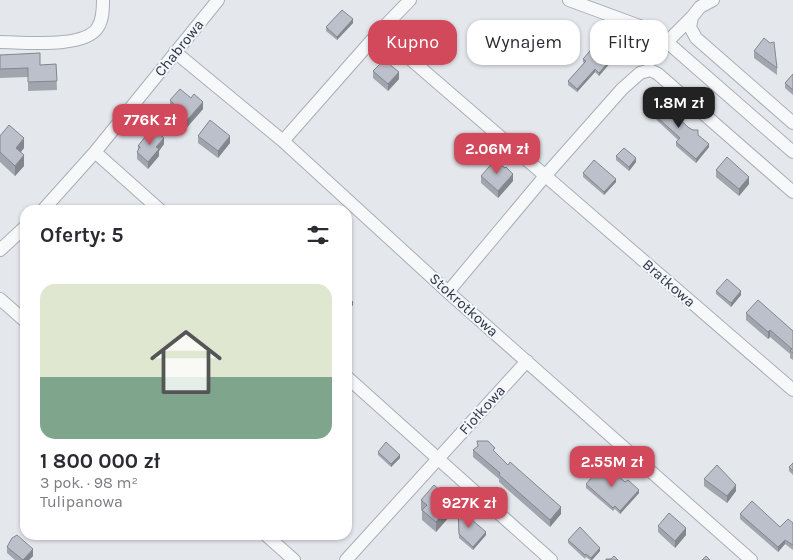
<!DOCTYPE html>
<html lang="pl">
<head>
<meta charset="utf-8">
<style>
  :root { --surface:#fff; --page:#f7f7f7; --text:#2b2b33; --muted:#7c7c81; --accent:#d1495b }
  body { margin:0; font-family:Karla,sans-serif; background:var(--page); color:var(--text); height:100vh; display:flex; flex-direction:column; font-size:19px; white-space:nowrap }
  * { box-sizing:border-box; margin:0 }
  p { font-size:16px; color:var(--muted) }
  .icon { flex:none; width:28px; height:28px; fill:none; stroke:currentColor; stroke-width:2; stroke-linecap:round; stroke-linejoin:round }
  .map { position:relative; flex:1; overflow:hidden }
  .details { position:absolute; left:20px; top:205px; width:332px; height:335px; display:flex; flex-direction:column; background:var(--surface); border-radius:15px; box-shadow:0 1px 4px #0004 }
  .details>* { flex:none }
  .hud { position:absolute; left:368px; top:20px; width:350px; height:45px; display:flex; gap:10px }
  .price { position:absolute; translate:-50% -42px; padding:0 11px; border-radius:10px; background:var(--accent); color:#fff; font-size:16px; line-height:32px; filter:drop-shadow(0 1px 2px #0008) }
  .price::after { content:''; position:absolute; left:50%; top:30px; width:15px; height:11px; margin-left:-8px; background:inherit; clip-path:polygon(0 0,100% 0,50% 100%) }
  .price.current { background:#222; color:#fff }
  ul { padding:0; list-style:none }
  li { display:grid; align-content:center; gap:10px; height:265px; padding:0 20px }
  li span { display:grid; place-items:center; height:155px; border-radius:15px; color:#555 }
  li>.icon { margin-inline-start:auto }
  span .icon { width:90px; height:90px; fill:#fffc; stroke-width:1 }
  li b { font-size:21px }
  h2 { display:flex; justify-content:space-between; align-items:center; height:60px; padding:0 20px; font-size:21px }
  .pill { padding:0 18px; border-radius:15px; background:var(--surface); box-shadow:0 1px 4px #0004; font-size:18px; line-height:45px }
  .pill.current { background:var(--accent); color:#fff }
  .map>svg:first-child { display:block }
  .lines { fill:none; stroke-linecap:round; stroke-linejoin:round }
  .minor-casing { stroke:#a9aeb7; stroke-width:14 }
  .minor { stroke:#f7f8fa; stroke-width:12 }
  .wall { fill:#a1a5ae }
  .shaded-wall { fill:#83868d }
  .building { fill:#bbc0ca; stroke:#83868d }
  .labels { text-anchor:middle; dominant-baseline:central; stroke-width:4; stroke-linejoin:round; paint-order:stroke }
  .street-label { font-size:15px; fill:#2b3445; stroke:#f4f6f9 }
</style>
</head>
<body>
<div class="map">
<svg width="793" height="560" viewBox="0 0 793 560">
  <rect width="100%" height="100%" fill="#e4e7ec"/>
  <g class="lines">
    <defs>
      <path id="minor" d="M569 0 645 28 667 42 793 152
        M692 17 690 27 696 38 793 123
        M379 32 793 390
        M0 42C22 42 86 49 98 27 103 19 103 9 103 0
        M667 42 692 17 700 7 713 0
        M175 52 283 141 448 292 751 560
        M283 141 379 32 410 0
        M95 152 160 210
        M43 210 95 152 218 0
        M0 250 25 227
        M448 292 545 176 622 89 640 73 650 70 658 74 793 192
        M0 299 25 321
        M348 378 551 560
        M266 535 294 560
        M346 560 527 361"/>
    </defs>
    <use href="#minor" class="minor-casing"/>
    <use href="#minor" class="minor"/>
  </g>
  <path class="wall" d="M353 23 337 40 326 31V27Z
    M754 51 777 68V75L754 58Z
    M0 55 40 65 56 64 57 90 28 91V77L0 78Z
    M583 59 611 62 599 76 595 72 577 92 568 85V81L584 63 583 62Z
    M373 71 399 79 388 91 373 78Z
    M793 74V95L785 88V83Z
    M191 98 203 109 182 133 171 123V116L175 111 170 106V100Z
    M649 105 689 128 698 135 709 147 696 163 676 146V142L678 140 647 111V108Z
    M0 136 24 148 21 152 24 166 15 176 0 162Z
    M198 136 230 143 218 158 198 143Z
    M147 139 164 144 159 151V156L148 169 137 159V152L138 150V146Z
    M616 156 636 162 629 171 616 160Z
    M716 170 749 184 739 196 716 177Z
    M583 173 616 182 604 195 583 177Z
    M481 176 513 181 498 198 481 183Z
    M716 291 741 295 731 307 716 294Z
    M746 313 793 331V360L790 358V354L770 337 768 339 746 320Z
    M473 450 495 453 561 514 550 527 499 482V479L473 457Z
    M378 452 400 458 391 467 378 455Z
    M793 463V475L789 471V467Z
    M704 479 736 491 727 503 704 486Z
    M625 482 639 493 620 514 615 509 613 511 586 488V484Z
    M421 500 456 509 436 532 422 520V511L421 510Z
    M458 508 486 535 473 550 459 538Z
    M740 514 780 527 793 523V550L785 544 778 552 740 519Z
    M658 526 686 535 675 548 658 532Z
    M568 540 600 551 592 560H590L586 557 585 559 568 543Z
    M7 547 33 556 29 560H15L7 553Z"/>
  <path class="shaded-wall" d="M353 19V23L337 40V37Z
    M611 59V62L599 76V73Z
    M595 69V72L577 92V89Z
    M399 72V79L388 91V84Z
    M203 102V109L182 133V126Z
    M230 136V143L218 158V151Z
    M24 138V148L16 158V148Z
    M164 138V144L159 151V156L148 169V162L156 147Z
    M709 144V147L696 163V159Z
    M24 155V166L15 176V166Z
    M636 158V162L629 171V167Z
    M513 174V181L498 198V191Z
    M749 177V184L739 196V189Z
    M616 179V182L604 195V192Z
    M741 291V295L731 307V303Z
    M353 302V305L348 312V308Z
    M770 330V337L768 339V332Z
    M400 455V458L391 467V464Z
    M736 485V491L727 503V496Z
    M639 490V493L620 514V511Z
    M456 499V509L436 532V522Z
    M561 507V514L550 527V520Z
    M686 528V535L675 548V541Z
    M486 532V535L473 550V547Z
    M785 540V544L778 552V547Z
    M600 548V551L592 560H591V558Z
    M33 549V556L29 560H23Z"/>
  <path class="building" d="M342 10 353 19 337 37 326 27Z
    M764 38 770 43 774 42 777 68 754 51Z
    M595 45 611 59 599 73 595 69 577 89 568 81 586 61 583 59Z
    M40 53V65L56 64 57 81 28 82V68L0 69V55Z
    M384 60 399 72 388 84 373 71Z
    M793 74V90L785 83Z
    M180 89 191 98 194 94 203 102 182 126 171 116 178 108 170 100Z
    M656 98 689 128 693 130H698V135L709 144 696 159 676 142 680 138 647 108 649 105V101H653Z
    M210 120 230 136 218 151 198 136Z
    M9 125 24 138 16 148 24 155 15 166 0 152V136Z
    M155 130 164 138 156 147 159 149 148 162 137 152 140 147 138 146 145 137 147 139Z
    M624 148 636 158 629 167 616 156Z
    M727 157 749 177 739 189 716 170Z
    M495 160 505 168 506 167 513 174 498 191 481 176Z
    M594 160 616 179 604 192 583 173Z
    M727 279 741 291 731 303 716 291Z
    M348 297 353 302 348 308Z
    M758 300 793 331V353L790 351 792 349 770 330 768 332 746 313Z
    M477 441H488L495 448 493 450 508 465 510 462 561 507 550 520 499 475 500 473 473 450 478 446Z
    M386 442 400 455 391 464 378 452Z
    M793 463V471L789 467Z
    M604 464 625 482 628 480 639 490 620 511 615 506 613 508 586 484Z
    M717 465 736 485 727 496 704 479Z
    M434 485 444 494 447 491 456 499 436 522 422 510 427 505 421 500Z
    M752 501 780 527 788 519 793 523V545L785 540 778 547 740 514Z
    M458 508 486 532 473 547 459 534Z
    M669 513 686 528 675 541 658 526Z
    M580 527 600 548 591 558 586 554 585 555 568 540Z
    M17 535 33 549 23 560 7 547 12 538Z
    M614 556 618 560H606V559H611Z
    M706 556 710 560H702Z"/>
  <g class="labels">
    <g class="street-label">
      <text transform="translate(179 48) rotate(-51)">Chabrowa</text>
      <text transform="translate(669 283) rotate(41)">Bratkowa</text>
      <text transform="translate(464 305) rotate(42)">Stokrotkowa</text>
      <text transform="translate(482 410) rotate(-48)">Fiołkowa</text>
    </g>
  </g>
</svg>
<b class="price current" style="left:679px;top:129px">1.8M zł</b>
<b class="price" style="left:150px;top:146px">776K zł</b>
<b class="price" style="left:497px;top:175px">2.06M zł</b>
<b class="price" style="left:612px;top:488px">2.55M zł</b>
<b class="price" style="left:469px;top:529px">927K zł</b>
<div class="hud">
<a class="pill current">Kupno</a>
<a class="pill">Wynajem</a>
<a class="pill">Filtry</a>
</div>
<section class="details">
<h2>Oferty: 5<svg class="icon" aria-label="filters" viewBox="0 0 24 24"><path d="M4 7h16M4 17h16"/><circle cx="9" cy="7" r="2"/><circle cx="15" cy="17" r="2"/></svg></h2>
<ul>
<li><span style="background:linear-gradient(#dfe7d0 60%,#7fa58c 0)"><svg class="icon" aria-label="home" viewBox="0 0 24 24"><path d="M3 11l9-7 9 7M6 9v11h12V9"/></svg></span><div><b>1 800 000 zł</b><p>3 pok. · 98 m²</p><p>Tulipanowa</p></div></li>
</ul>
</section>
</div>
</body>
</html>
